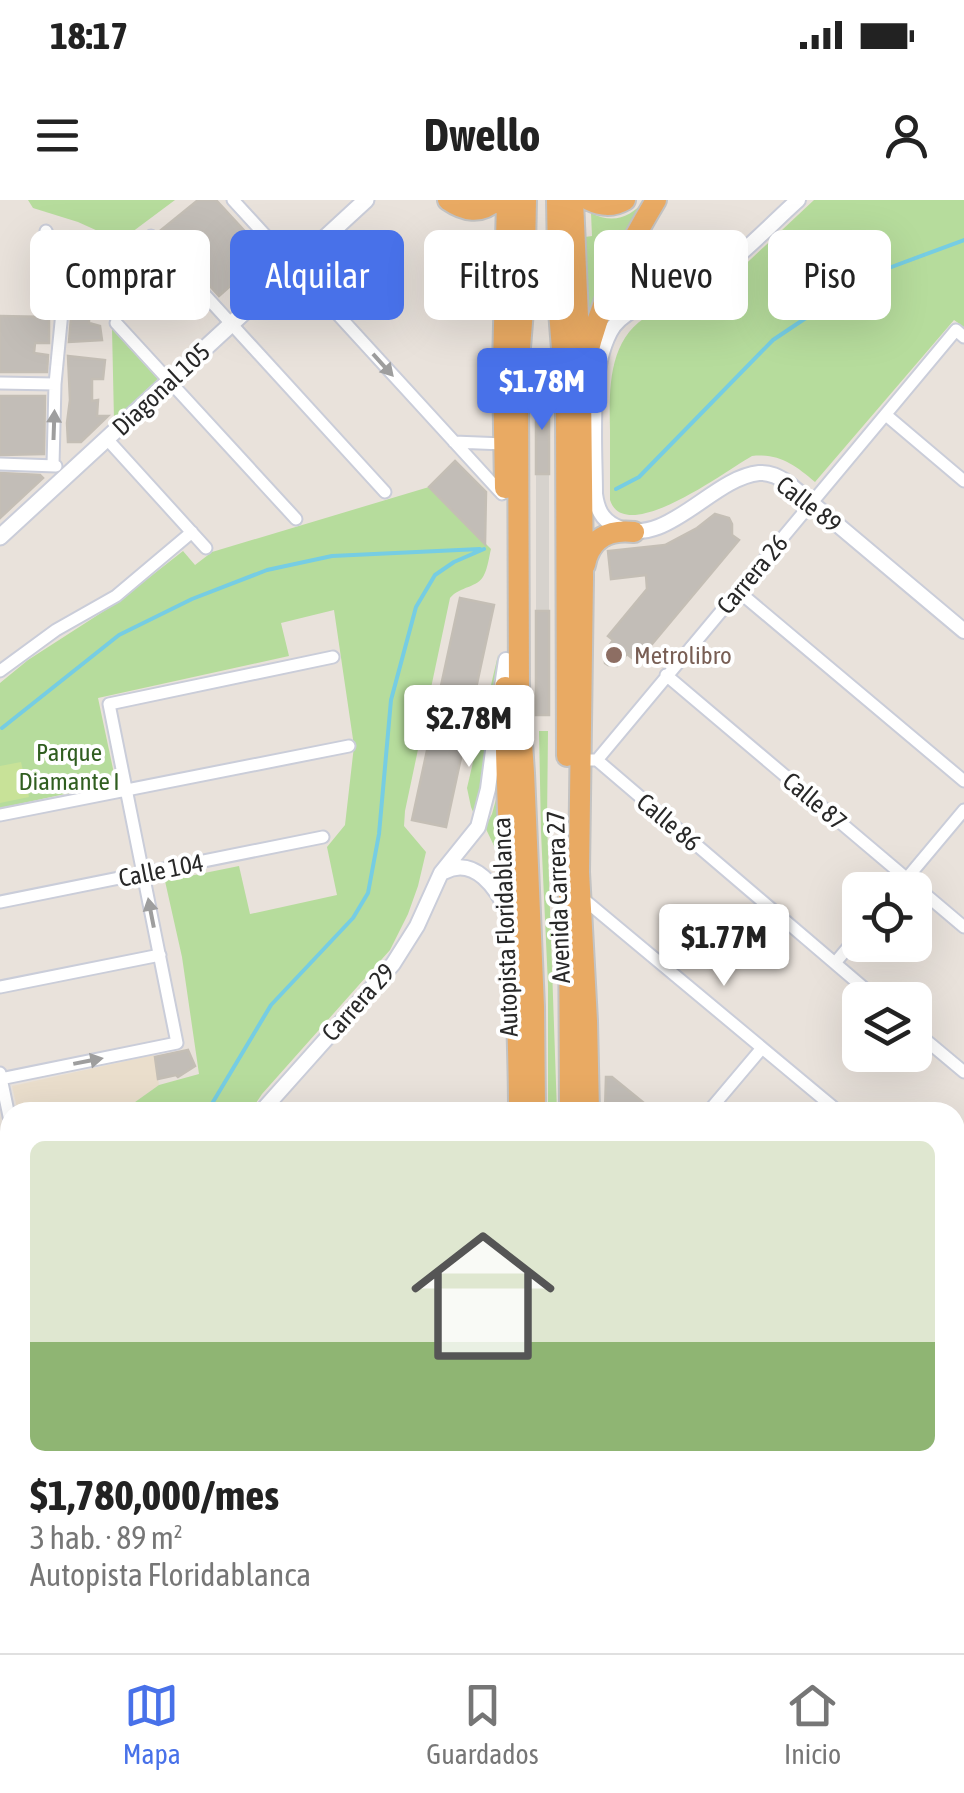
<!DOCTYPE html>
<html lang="es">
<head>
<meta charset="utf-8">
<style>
  :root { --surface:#fff; --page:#f2f2f2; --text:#222; --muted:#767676; --line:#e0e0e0; --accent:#4871e9 }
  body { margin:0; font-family:"Asap Condensed",sans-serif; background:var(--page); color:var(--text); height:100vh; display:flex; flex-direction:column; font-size:38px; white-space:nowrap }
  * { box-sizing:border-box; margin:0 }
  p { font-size:32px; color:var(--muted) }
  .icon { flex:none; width:55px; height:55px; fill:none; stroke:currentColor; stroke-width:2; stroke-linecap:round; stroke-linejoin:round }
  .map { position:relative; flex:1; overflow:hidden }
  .details { position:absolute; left:0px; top:902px; width:965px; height:552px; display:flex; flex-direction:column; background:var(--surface); border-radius:30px 30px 0 0; box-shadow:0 10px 40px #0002 }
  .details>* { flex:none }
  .hud { position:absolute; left:30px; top:30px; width:905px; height:90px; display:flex; gap:20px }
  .tools { position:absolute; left:842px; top:672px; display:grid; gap:20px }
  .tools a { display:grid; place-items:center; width:90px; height:90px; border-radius:15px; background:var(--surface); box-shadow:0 10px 40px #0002; font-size:50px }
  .price { position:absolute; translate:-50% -85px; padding:0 22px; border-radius:10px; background:#fff; color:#222; font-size:32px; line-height:65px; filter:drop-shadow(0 2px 5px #0008) }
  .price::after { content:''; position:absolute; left:50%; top:60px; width:30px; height:22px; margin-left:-15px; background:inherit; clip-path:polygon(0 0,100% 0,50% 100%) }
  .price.current { background:var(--accent); color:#fff }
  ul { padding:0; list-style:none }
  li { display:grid; align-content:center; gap:20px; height:530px; padding:0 30px }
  li span { display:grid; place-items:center; height:310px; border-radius:15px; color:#555 }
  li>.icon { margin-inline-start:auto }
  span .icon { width:180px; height:180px; fill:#fffc; stroke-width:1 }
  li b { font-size:42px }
  .tag { padding:0 35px; border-radius:15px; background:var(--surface); box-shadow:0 10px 40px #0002; font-size:35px; line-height:90px }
  .tag.current { background:var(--accent); color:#fff }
  .status { display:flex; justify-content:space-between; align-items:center; height:70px; padding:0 50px; background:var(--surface); direction:ltr }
  .status svg { height:28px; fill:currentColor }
  header { display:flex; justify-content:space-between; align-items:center; height:130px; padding:0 30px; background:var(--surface); font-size:45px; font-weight:700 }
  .tabs { display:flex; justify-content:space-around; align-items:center; height:140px; border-top:2px solid var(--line); background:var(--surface); font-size:28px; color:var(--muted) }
  .tabs a { display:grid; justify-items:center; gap:5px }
  .tabs .current { color:var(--accent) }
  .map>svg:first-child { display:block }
  .education { fill:#eadecc }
  .green { fill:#b6dc9c }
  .pitch { fill:#c8e298 }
  .plaza { fill:#d6d2cd }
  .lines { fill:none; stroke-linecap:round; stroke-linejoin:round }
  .stream { stroke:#76cde3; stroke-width:4 }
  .building { fill:#c2bdb7; stroke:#c4beb5; stroke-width:2.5 }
  .minor-casing { stroke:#cacdd9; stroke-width:15 }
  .tertiary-casing { stroke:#cacdd9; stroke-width:18 }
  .secondary-casing { stroke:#cacdd9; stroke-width:19 }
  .trunk-casing { stroke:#c3c3c3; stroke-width:24 }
  .minor { stroke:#fff; stroke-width:11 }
  .tertiary { stroke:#fff; stroke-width:14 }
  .secondary { stroke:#fff; stroke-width:15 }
  .trunk { stroke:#e9aa63; stroke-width:20 }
  .oneway { fill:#9e9e9e }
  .education-dot { fill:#8d6e63; stroke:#fff; stroke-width:4 }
  .labels { text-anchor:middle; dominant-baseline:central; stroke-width:8; stroke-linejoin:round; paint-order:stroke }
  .street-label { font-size:25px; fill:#282828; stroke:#fff }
  .education-label { font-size:25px; fill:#785e54; stroke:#fff; text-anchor:start }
  .park-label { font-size:25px; fill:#305e20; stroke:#fff }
</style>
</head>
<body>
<div class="status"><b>18:17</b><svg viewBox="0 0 49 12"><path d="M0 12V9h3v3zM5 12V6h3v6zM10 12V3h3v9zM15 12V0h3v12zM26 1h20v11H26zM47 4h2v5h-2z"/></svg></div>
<header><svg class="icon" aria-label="menu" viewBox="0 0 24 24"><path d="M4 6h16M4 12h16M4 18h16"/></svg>Dwello<svg class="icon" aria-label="person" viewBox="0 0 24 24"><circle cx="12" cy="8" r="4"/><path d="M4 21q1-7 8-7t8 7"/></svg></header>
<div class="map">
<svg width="964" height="1453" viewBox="0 0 964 1453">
  <rect width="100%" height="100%" fill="#e9e2db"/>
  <path class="education" d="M154 855 159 885 121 912H18L12 886Z"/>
  <path class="green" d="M28 0H175L120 41 78 22 33 8Z
    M645 0 586 126 585 37 592 36 591 13C613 24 630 18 645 0Z
    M814 0H964V127L954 120 815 282C795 265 779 253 752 256 727 270 625 347 610 300 610 277 610 254 610 230 609 188 608 137 651 114 679 99 709 92 735 74Z
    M112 129 158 179 114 220Z
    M429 287 491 349C489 357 488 367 484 375 478 388 460 386 450 398L405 611 404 626 426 652 418 686 408 714 390 750 262 894 250 912H121L159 885 199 874 182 757 165 681 239 666 250 714 337 695 327 647 345 625 354 546 334 410 281 423 289 456 98 498 116 583 0 608V483L28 460 118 402 183 351 195 365 212 352Z
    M498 455 486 565 476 619 471 607 467 588Z
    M539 531H548L547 623 557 912H548V785L541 632Z
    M498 592 506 696 497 652 485 627 492 614Z
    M10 1055V1095L0 1098V1057Z
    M10 1119V1319L0 1323V1133Z"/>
  <path class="pitch" d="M21 562 29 597 0 603V566Z"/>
  <path class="plaza" d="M536 274H549V411H536Z"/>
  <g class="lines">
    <path class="stream" d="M616 289 639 277 773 140 870 75 964 40
      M2 528 119 435 192 399 267 370 332 356 480 349
      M207 912 271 805 353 718 368 693 379 634 391 500 416 407 435 375 454 362 484 349
      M0 1211 10 1193"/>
  </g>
  <path class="building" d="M198 0H216L263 51 234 77 237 80 219 96 160 31Z
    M103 35 108 67V94H89V123L100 126 102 140 69 142 71 118H73L74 82 72 53 70 54 71 40Z
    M0 116 49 117V143H35L34 153 48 155 47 172H0Z
    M68 156 105 160 103 179H92V201L98 200 97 216H108L81 242H68L67 223 70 200Z
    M536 192H549V274H536Z
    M0 196H45L44 254 0 255Z
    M455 261 486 292 485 344 429 287Z
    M0 273 40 275 43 278 0 318Z
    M715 314 729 318 732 324V335L739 340 637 462 627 454 617 466 608 465 605 463 604 454 613 440 608 436 647 389 646 375 611 379 608 351 665 345 697 328Z
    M460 398 494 405 446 627 412 620Z
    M536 411H549V515H536Z
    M188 850 195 866 178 877 176 875 158 879 155 857Z
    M606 877H612L655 912H605Z"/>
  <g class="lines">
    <defs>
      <path id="minor" d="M233 0 502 294
        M46 31 65 81 55 184 53 265
        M151 36 385 292
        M116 123 296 319
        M0 183 55 184
        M886 215 964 281
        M107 239 206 348
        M454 242 504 244
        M0 264 56 266
        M738 391 964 581
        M0 471 56 430 116 396 192 332
        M666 475 964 727
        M580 560H597L956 130 964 137
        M597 560 878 800
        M0 615 349 546
        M897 690 964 610
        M581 697 839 912
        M0 702 323 637
        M835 763 860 733
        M0 787 160 755
        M915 831 964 872
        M0 873 10 921
        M0 879 177 843 109 504 333 457
        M708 912 762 848
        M955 1009 964 1017
        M955 1050 964 1039
        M0 1051 10 1049
        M955 1282 964 1275
        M955 1333 964 1344
        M955 1433 964 1424
        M826 1445 837 1453
        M938 1453 945 1445"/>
      <path id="tertiary" d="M798 0C772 23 733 65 703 81 676 95 624 104 610 132 588 174 595 247 595 294 597 308 601 319 615 326 665 351 711 278 759 273 770 272 779 277 788 283L964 431
        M501 493 506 460
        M444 672C474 655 498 689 508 714
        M261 912 393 764 417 726 441 673 478 627 488 589 497 520
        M955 1088 964 1077
        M955 1140 964 1135
        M323 1445 324 1453
        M335 1445 337 1453
        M184 1453 191 1445
        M204 1453 210 1445
        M645 1453 651 1445
        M667 1453 672 1445"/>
      <path id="secondary" d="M0 337 366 0"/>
      <path id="trunk" d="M448 0C464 11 481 15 496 0
        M526 0 524 98 518 172 519 498 524 573 534 807 535 912
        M557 0 559 111 566 200 567 556
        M573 0 581 187 583 377 579 672 587 821 589 912
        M589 0C601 6 613 7 625 0
        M586 161C599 103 626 50 656 0
        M505 288 503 168 507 0
        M585 365C590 338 609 329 634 332
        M505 487C505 629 519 771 519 912
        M569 690 570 912
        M468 1453 469 1445
        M534 1453 535 1445"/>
    </defs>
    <use href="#minor" class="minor-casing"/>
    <use href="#tertiary" class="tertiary-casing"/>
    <use href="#secondary" class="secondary-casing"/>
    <use href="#trunk" class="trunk-casing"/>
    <use href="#minor" class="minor"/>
    <use href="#tertiary" class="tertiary"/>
    <use href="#secondary" class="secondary"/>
    <use href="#trunk" class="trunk"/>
  </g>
  <defs><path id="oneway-solid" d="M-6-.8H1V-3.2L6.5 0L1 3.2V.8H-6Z" transform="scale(2.5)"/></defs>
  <g class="oneway">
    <use href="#oneway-solid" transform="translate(383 165) rotate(48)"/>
    <use href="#oneway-solid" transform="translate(54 225) rotate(-88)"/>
    <use href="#oneway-solid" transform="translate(151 713) rotate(-101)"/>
    <use href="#oneway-solid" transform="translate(88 861) rotate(-11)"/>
  </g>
  <circle class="education-dot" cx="614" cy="455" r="10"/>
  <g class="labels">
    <g class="street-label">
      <text transform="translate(161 189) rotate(-43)">Diagonal 105</text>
      <text transform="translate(809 304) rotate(38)">Calle 89</text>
      <text transform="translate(752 374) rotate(-50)">Carrera 26</text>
      <text transform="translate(815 601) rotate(40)">Calle 87</text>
      <text transform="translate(669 622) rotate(40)">Calle 86</text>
      <text transform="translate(161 670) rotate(-11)">Calle 104</text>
      <text transform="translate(558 697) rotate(-92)">Avenida Carrera 27</text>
      <text transform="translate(505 727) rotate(-92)">Autopista Floridablanca</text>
      <text transform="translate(358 802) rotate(-48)">Carrera 29</text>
    </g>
    <g class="education-label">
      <text x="634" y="455">Metrolibro</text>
    </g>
    <g class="park-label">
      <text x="69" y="552">Parque<tspan x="69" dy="29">Diamante I</tspan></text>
    </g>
  </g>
</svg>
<div class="tools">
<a><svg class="icon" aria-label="locate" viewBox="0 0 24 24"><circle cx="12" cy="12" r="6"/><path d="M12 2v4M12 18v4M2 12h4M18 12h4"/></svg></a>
<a><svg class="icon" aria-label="layers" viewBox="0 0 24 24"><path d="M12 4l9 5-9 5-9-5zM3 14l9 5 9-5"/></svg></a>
</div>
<b class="price current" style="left:542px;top:233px">$1.78M</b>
<b class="price" style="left:469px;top:570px">$2.78M</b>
<b class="price" style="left:724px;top:789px">$1.77M</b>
<div class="hud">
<a class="tag">Comprar</a>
<a class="tag current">Alquilar</a>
<a class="tag">Filtros</a>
<a class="tag">Nuevo</a>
<a class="tag">Piso</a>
</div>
<section class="details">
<ul>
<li><span style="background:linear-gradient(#dfe7d0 65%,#8fb573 0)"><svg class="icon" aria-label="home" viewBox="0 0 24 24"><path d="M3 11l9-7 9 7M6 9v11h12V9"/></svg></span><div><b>$1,780,000/mes</b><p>3 hab. · 89 m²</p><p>Autopista Floridablanca</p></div></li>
</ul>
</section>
</div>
<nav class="tabs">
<a class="current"><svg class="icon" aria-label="map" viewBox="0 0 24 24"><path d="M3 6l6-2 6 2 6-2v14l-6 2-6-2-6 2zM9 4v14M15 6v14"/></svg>Mapa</a>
<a><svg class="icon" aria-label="saved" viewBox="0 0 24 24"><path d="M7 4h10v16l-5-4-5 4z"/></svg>Guardados</a>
<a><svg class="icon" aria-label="home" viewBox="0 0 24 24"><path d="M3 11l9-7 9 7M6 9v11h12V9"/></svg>Inicio</a>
</nav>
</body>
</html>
